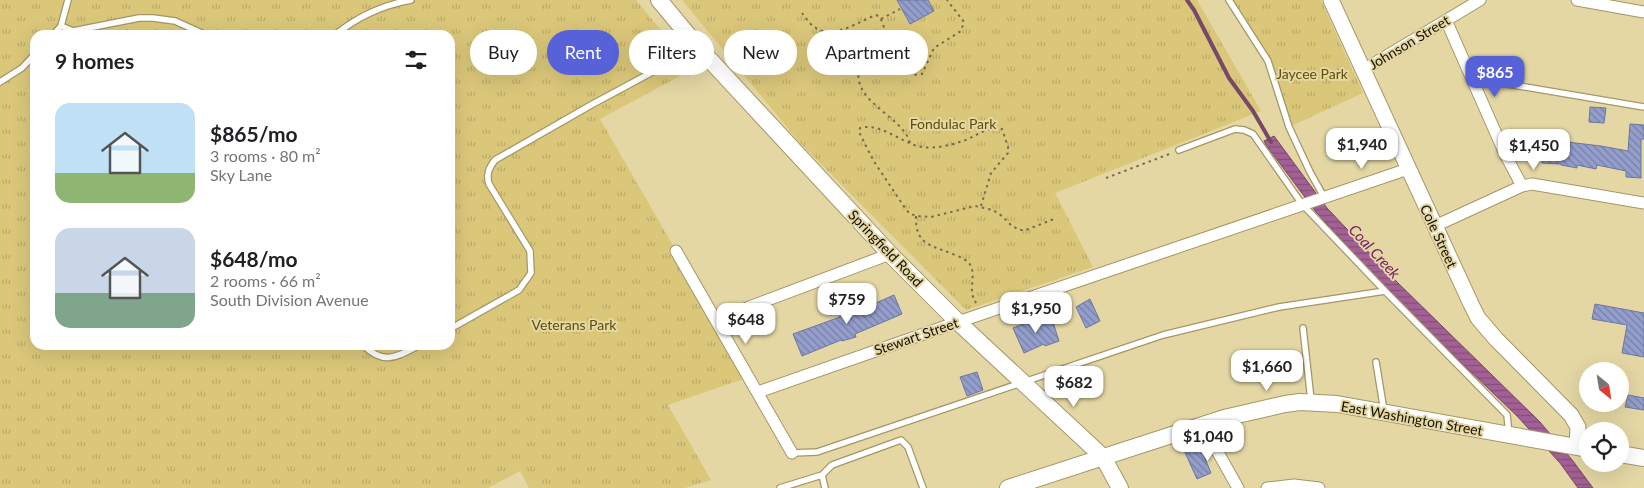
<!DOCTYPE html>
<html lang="en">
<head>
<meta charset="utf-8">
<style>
  :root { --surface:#fff; --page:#f2f2f2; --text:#202124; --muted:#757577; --accent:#5761d8 }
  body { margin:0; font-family:Lato,sans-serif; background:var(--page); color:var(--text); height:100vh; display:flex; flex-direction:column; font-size:19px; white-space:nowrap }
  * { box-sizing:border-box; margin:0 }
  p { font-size:16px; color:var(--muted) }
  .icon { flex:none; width:28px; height:28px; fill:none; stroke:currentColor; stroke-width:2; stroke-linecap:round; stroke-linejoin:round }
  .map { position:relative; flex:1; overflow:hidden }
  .panel { position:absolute; left:30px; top:30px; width:425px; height:320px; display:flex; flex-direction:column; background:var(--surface); border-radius:15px; box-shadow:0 5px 20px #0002 }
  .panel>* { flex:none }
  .banner { position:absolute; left:470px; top:30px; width:475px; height:45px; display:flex; gap:10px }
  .needle { width:32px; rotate:150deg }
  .fabs { position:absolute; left:1579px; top:362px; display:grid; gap:10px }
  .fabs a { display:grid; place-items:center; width:50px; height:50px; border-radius:50%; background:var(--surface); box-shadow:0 5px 20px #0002; font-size:25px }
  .price { position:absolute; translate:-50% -42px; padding:0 11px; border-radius:10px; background:#fff; color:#222; font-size:16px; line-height:32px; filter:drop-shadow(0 1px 2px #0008) }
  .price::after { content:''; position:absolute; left:50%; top:30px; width:15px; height:11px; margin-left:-8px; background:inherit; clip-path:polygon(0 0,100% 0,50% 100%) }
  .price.active { background:var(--accent); color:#fff }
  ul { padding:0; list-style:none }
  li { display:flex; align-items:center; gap:15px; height:125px; padding:0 25px }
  li span { display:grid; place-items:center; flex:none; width:140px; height:100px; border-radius:15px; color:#555 }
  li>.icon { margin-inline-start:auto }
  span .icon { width:60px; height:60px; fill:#fffc; stroke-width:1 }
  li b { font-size:21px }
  h2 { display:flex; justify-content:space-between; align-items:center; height:60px; padding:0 25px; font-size:21px }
  .chip { padding:0 18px; border-radius:22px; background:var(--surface); box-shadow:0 5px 20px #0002; font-size:18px; line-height:45px }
  .chip.active { background:var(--accent); color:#fff }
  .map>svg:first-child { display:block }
  .park { fill:url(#park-tufts); fill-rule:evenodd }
  .water { fill:url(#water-rules); stroke:#784868 }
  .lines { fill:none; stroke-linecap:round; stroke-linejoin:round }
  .stream { stroke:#784868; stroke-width:4 }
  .building { fill:url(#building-back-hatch); stroke:#6d76a1 }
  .service-casing { stroke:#a39766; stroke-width:8 }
  .minor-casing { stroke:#a39766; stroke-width:13 }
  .tertiary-casing { stroke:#a39766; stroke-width:17 }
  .secondary-casing { stroke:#a39766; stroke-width:18 }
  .path { stroke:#746c4c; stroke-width:2; stroke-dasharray:2.5 4; stroke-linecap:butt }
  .service { stroke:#fff; stroke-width:5.5 }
  .minor { stroke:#fff; stroke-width:11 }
  .tertiary { stroke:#fff; stroke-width:15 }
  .secondary { stroke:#fff; stroke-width:16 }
  .labels { text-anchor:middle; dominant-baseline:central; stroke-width:4; stroke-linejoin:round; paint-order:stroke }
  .street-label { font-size:14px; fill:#151000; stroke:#e4d7a4 }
  .park-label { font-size:14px; fill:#5e4f09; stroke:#e4d7a4 }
  .water-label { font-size:15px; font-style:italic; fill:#701e62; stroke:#e4d7a4 }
</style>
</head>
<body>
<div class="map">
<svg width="1644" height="488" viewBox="0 0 1644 488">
  <defs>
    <pattern id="park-tufts" width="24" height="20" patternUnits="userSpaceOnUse" patternTransform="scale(1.25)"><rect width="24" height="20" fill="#dbc77a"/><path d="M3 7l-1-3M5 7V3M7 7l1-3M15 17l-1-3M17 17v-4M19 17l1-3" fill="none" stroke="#bbaa68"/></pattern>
    <pattern id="water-rules" width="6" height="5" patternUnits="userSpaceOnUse" patternTransform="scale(1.25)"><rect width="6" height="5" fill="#a36095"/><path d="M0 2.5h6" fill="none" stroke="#844e77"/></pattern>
    <pattern id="building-back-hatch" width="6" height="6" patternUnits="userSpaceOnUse" patternTransform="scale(1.25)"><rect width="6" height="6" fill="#949ecc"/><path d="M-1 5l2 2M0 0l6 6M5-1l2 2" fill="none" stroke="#787fa3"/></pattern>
  </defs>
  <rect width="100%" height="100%" fill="#e4d7a4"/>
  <path class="park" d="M0 0H636L693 69 600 119 749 377 668 405 711 480 685 488H529L520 471 488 488H0ZM35 35H450V345H35Z
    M682 0H1197L1261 111 1055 193 1093 267 966 310 799 142Z
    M1230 0H1321L1363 93 1289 127 1268 61Z"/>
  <path class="water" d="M1274 136 1327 208 1397 282 1540 422 1573 461 1593 488H1578L1560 463 1517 416 1421 324 1360 260 1316 212 1266 145 1264 141Z"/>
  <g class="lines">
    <path class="stream" d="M1187 0 1194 10 1229 78 1253 111 1271 142"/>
  </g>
  <path class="building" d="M897 0H928L934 11 910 24Z
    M1590 107 1606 108 1604 123 1589 122Z
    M1630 124 1644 125V139H1641V178L1626 177V171L1597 165 1596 169 1577 165V168L1561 165V164L1542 163V160L1522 159V135L1551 136V139H1559V141L1601 146 1628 151Z
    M894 295 902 314 855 334 856 337 842 341 841 340 802 356 793 334 840 317V314L852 310 851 308 867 301 869 306Z
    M1090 299 1100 321 1086 328 1076 307Z
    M1595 304 1644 313V357L1622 353 1627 325 1592 319Z
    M1051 316 1059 341 1045 346 1044 344 1024 353 1013 328 1028 322 1029 323Z
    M977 372 983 390 967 396 960 377Z
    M1628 395 1644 398V410L1625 407Z
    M1198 441 1211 473 1197 479 1183 448Z"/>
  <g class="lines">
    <defs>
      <path id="service" d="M1229 0 1268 61 1289 127 1310 172 1324 197
        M61 26 73 31 139 18H153L175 21 206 35
        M53 35 61 26 68 0
        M335 35C357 17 383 5 411 0
        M1472 78 1644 107
        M0 82 22 68 35 54
        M1179 150 1235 129 1244 130 1253 134 1302 204 1385 291 1507 415 1509 434
        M1303 328 1311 400
        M450 329 519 290 531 273 530 251 489 184C486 174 489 168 495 160L591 105 697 48
        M363 345C385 366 396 357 420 345
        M1376 362 1384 411
        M792 453 817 452 1163 335 1279 307 1385 291
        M822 475 825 488
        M780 488 822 475 832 465 901 440 908 447 923 488"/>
      <path id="minor" d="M1577 0 1644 12
        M1446 20 1505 154 1522 186
        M1363 70 1480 0
        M1435 226 1522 186 1532 184 1644 203
        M676 251 792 453
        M718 322 749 307 890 254
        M758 392 958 322 1408 169
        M1202 424 1238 488
        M1267 488 1294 485 1319 488"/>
      <path id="tertiary" d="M1331 0 1471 304 1478 318 1496 339 1571 415 1578 427 1577 447"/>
      <path id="secondary" d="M659 0 698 47 890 254 958 322 1103 457 1120 488
        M1620 454 1644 458
        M1008 488 1224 418 1285 404 1300 402 1337 404 1588 449"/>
    </defs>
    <use href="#service" class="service-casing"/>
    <use href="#minor" class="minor-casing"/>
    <use href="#tertiary" class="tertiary-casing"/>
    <use href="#secondary" class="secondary-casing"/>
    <path class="path" d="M802 13C806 18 810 25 816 28 832 40 860 21 876 15 886 19 882 36 892 40 896 41 901 41 905 42 913 51 909 59 903 69L889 73 881 70 858 56C858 65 857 79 861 87 870 108 905 122 910 143
      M881 19 900 9
      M903 69 914 75 922 74 934 48 961 31 964 22 947 0
      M1106 178 1172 153
      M981 206 991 173 1008 153V147L1002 129C987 126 977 136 963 141 951 145 935 149 922 147 902 144 881 122 860 128L859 132 873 160 903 205 909 213 916 216 931 217 975 206 993 210 1002 216 1012 226 1020 230H1026L1054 219
      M916 216C915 246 932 245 955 255 960 257 965 259 968 262 976 270 971 283 972 292 972 296 974 299 976 303"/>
    <use href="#service" class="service"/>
    <use href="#minor" class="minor"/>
    <use href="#tertiary" class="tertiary"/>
    <use href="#secondary" class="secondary"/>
  </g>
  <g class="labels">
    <g class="street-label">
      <text transform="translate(1409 42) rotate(-31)">Johnson Street</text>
      <text transform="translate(1439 236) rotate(65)">Cole Street</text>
      <text transform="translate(886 248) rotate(46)">Springfield Road</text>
      <text transform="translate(916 336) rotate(-19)">Stewart Street</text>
      <text transform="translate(1412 418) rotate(10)">East Washington Street</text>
    </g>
    <g class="park-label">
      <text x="1312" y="73">Jaycee Park</text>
      <text x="953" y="123">Fondulac Park</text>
      <text x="574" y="324">Veterans Park</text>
    </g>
    <g class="water-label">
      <text transform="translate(1375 251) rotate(47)">Coal Creek</text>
    </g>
  </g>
</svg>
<div class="fabs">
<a><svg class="needle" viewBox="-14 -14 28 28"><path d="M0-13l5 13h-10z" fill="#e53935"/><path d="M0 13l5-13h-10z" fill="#757577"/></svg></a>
<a><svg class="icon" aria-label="locate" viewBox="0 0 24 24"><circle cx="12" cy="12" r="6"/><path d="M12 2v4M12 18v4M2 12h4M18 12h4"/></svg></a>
</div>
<b class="price active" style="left:1495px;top:98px">$865</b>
<b class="price" style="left:1362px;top:170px">$1,940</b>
<b class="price" style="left:1534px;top:171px">$1,450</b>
<b class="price" style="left:847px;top:325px">$759</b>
<b class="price" style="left:1036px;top:334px">$1,950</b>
<b class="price" style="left:746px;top:345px">$648</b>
<b class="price" style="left:1267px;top:392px">$1,660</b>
<b class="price" style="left:1074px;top:408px">$682</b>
<b class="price" style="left:1208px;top:462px">$1,040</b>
<div class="banner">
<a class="chip">Buy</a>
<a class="chip active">Rent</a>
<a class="chip">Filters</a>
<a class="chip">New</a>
<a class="chip">Apartment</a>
</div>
<section class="panel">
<h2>9 homes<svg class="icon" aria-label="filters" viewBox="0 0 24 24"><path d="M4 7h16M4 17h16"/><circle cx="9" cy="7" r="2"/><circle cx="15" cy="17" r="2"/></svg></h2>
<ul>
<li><span style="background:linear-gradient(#bfe0f5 70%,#8fb573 0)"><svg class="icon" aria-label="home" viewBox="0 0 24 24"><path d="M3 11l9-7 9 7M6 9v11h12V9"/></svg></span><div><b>$865/mo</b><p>3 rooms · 80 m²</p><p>Sky Lane</p></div></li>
<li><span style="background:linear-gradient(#c9d6e8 65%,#7fa58c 0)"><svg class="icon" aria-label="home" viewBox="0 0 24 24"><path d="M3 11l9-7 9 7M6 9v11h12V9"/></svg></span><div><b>$648/mo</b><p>2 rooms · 66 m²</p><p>South Division Avenue</p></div></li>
</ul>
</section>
</div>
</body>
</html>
